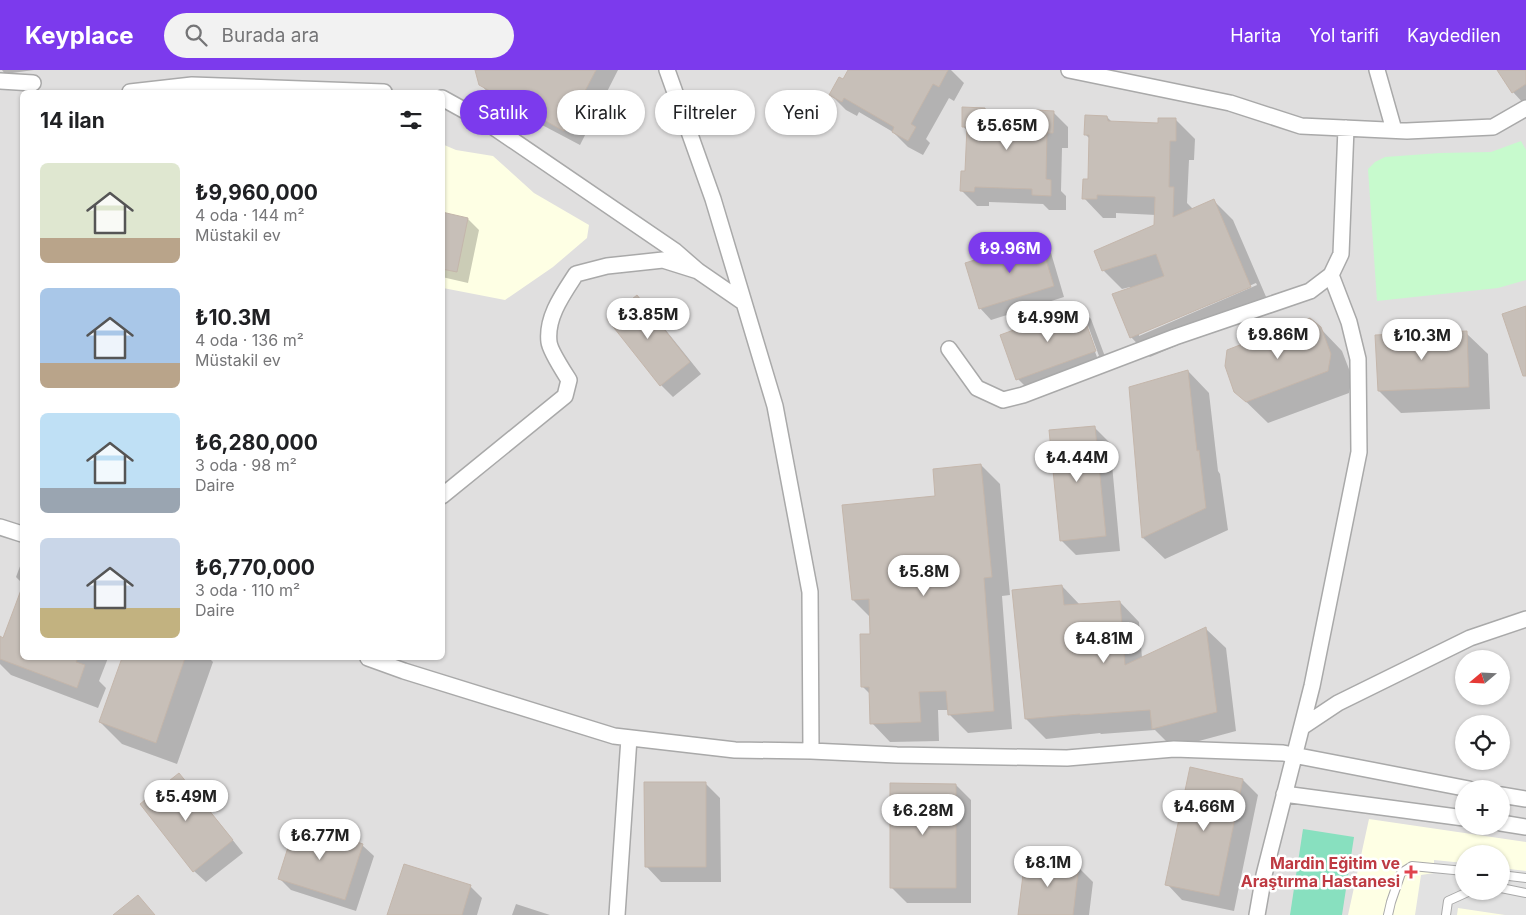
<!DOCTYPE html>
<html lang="tr">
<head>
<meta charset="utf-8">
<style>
  :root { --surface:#fff; --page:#f2f2f2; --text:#202124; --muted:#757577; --accent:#7c3aed }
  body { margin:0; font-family:Inter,sans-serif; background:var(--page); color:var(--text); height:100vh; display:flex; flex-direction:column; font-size:19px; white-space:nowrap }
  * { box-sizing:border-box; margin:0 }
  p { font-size:16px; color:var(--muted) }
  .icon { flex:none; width:28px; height:28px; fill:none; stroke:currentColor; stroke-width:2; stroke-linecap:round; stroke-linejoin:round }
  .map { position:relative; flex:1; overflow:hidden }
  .sheet { position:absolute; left:20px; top:20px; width:425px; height:570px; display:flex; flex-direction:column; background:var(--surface); border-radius:8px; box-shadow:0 1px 4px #0004 }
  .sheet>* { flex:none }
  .hud { position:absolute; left:460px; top:20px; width:475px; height:45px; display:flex; gap:10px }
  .needle { width:32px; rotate:251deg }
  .controls { position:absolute; left:1455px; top:580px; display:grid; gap:10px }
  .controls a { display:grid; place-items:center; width:55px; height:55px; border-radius:50%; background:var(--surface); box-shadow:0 1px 4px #0004; font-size:25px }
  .price { position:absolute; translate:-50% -42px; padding:0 11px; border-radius:18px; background:#fff; color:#222; font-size:16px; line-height:32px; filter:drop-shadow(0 1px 2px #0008) }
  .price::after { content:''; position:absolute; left:50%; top:30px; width:15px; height:11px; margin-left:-8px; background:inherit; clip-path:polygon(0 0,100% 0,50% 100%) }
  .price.selected { background:var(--accent); color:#fff }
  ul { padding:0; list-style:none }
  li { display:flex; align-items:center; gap:15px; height:125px; padding:0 20px }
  li span { display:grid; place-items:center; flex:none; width:140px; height:100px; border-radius:8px; color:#555 }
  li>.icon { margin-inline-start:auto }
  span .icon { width:60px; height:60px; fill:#fffc; stroke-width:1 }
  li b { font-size:21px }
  h2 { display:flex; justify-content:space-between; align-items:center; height:60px; padding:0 20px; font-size:21px }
  .pill { padding:0 18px; border-radius:22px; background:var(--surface); box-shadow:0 1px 4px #0004; font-size:18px; line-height:45px }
  .pill.selected { background:var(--accent); color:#fff }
  header { display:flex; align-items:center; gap:30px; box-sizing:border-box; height:70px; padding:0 25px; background:var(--accent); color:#fff }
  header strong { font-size:24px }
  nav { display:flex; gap:28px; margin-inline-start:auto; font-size:18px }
  .search { width:350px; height:45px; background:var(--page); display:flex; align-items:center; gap:12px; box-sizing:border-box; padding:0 18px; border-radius:28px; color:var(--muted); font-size:19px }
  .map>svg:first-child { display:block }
  .residential { fill:#e0dfdf; fill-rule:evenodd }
  .education { fill:#feffe4; fill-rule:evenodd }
  .park { fill:#c7facd }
  .pitch { fill:#88e0bf }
  .parking { fill:#e2e2e2 }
  .shadow { fill:#0003; fill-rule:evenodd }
  .building { fill:#c7bfb8; stroke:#c4b6ab }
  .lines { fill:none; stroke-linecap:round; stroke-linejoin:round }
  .lane-casing { stroke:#a9a9a9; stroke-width:10 }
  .street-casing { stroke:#a9a9a9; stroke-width:18 }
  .lane { stroke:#fff; stroke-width:8 }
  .street { stroke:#fff; stroke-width:15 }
  .health-dot { fill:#e0444e; stroke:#fff; stroke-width:2 }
  .labels { text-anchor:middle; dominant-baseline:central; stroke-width:5; stroke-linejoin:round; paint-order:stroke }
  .health-label { font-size:16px; font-weight:bold; fill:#be3a42; stroke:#fff; text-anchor:end }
</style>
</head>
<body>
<header>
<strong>Keyplace</strong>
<div class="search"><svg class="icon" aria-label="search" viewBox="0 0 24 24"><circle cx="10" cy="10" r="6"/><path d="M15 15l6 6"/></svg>Burada ara</div>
<nav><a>Harita</a><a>Yol tarifi</a><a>Kaydedilen</a></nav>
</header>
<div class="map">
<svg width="1526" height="845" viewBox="0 0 1526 845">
  <rect width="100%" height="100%" fill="#f2efe9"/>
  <path class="residential" d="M0 0H1526V845H0ZM22 22H442V588H22ZM1464 589H1501V626H1464ZM1464 654H1501V691H1464ZM1464 719H1501V756H1464ZM1464 784H1501V821H1464Z"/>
  <path class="education" d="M442 74 456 80 493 86 534 123 589 155 587 168 553 197 505 230 443 218Z
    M1369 749 1526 772V845H1348ZM1464 784H1501V821H1464Z"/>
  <path class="park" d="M1521 71 1526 80V210L1498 218 1377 231 1368 99 1375 92 1385 87 1440 83 1491 82Z"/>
  <path class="pitch" d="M1303 759 1354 767 1342 845H1290Z"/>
  <path class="parking" d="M1434 790 1464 793V821H1501V798L1526 801V845H1505L1458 838 1457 845H1415L1421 805 1434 803Z"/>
  <path class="shadow" d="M2 0H34L5 4Z
    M476 0H618L580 75 495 30 480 14Z
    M850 0H951L964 13 954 31 949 28 926 69 930 73 923 85 908 77 893 62 859 42 857 46 846 40 831 25 843 11Z
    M1499 0H1526V33L1524 34 1513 22Z
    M984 39 989 45 1037 46 1053 42 1068 57V78H1062L1061 121 1066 126V140H1049L1043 134 989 132V136H977L961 120 966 102 968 62 963 56Z
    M1107 47 1112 52 1159 54 1176 50 1195 69 1194 90H1189L1187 133 1192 138V140L1214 131 1233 150 1270 236 1150 287 1131 267 1130 217 1122 219 1103 200 1155 156 1156 145 1116 143V148H1103L1084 128 1089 110 1090 69 1085 64ZM1256 213 1257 215 1139 266V263Z
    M442 143 468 149 479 160 468 213 442 207Z
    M1039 171 1051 183 1064 227 991 250 980 238Z
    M637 226 648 238 701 304 673 327 661 315 608 249Z
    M1080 237 1091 249 1107 292 1029 320 1018 309ZM1083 250H1086L1099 286 1097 287Z
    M1320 258 1342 281 1352 307 1349 323 1268 353 1235 321Z
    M1466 263 1488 284 1490 339 1401 343 1379 321Z
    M1188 301 1209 323 1218 401 1220 404 1228 460 1165 489 1143 468 1130 318Z
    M1095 358 1110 373 1120 481 1076 485 1061 470Z
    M981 395 1000 414 1010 525 1002 526 1012 659 968 663 949 644V640H938L939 671 890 672 872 653 871 625 863 617 872 565 871 548 853 530 937 428Z
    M22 491V513L16 507Z
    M1062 516 1080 535 1120 532 1139 552 1142 588 1206 559 1226 578 1236 661 1173 678 1155 660 1101 664 1100 663 1046 669 1026 649 1014 521Z
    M22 520V588H108L99 611 106 618 98 638 11 605 0 594V568L4 569Z
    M123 588H209L213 592 177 694 122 674 100 652Z
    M179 705 190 716 243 783 206 812 194 801 141 735Z
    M1243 710 1258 725 1234 841 1182 830 1167 814Z
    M705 713 720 728 721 812H661L646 796Z
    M956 715 971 730V833H907L891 817Z
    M362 775 374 786 356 841 291 820 279 808Z
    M1078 797 1093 812 1089 845H1020Z
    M470 816 482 828 477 845H389Z
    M516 834 550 845H512Z"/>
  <path class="building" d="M475 0H596L564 61 479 15Z
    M848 0H948L939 17 933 14 911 54 916 57 908 71 892 62 894 57 844 28 842 32 829 25 839 7 843 9Z
    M1497 0H1526V14L1512 23Z
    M962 37 985 38 986 43 1036 45V40L1054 41 1053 63H1047L1046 109 1051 110V126L1032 125V119L975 117 974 122 960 121 961 101H965L967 57H962Z
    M1085 45 1107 46 1108 51 1158 53V48H1176V71H1170L1169 117H1174L1173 147 1214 129 1251 217 1130 268 1112 224 1164 206 1156 184 1102 201 1094 181 1154 155 1155 127 1097 125V129H1082L1083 109H1088L1089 65H1084Z
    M442 142 468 148 457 202 442 199Z
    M1040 170 1054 216 979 239 965 193Z
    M637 225 690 292 660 316 607 249Z
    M1080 236 1096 281 1016 310 1000 265Z
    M1526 236V306H1523L1502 244Z
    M1310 248 1321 257 1331 284 1328 301 1246 332 1234 322 1225 296 1227 280Z
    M1467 261 1469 317 1378 321 1375 265Z
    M1188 300 1197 381 1199 380 1206 438 1142 468 1129 317Z
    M1095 356 1106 466 1060 471 1049 360Z
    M981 394 992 507 984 508 994 641 948 645 946 621 919 622 921 652 870 654 869 617H861L860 564H870L869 529 852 530 842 435 935 426 933 399Z
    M1062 515 1064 535 1120 531 1125 595 1206 557 1217 642 1152 659 1150 640 1080 645V644L1025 649 1012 520Z
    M21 520H22V588H78L76 592 85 595 77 618 0 589V566L3 568Z
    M122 588H185L156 673 99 652Z
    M1190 697 1243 709 1219 826 1165 815Z
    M179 703 233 770 193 802 140 734Z
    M644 712H706V797H645Z
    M890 713 956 714V818H890Z
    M296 752 363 774 345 830 278 809Z
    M1025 789 1079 795 1073 845H1018Z
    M404 794 471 815 462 845H387Z
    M138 825 155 845H113Z"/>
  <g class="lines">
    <defs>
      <path id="lane" d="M1501 805 1526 808
        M1501 818 1526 823
        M1388 845 1391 832 1401 803 1412 796 1464 801
        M1446 845 1448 831 1470 821"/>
      <path id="street" d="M667 0 713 129 775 336 810 522 811 681
        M1069 0 1230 33 1301 56 1407 61 1493 57 1526 38
        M1377 0 1394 60
        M0 11 33 13
        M130 22 192 15 384 22
        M442 28 489 54 675 181 698 201 743 232
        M949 279 977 318 1003 330 1023 325 1175 267 1310 221 1331 205 1341 184 1346 58
        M442 426 565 326 569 310C564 302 550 281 549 272 546 247 563 224 576 204L607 196 663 190 698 201
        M0 457 22 464
        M368 588 404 601 614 666 735 680 811 681 897 685 1067 688 1174 679 1283 683 1469 719
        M1302 657 1338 633 1470 568 1526 549
        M1284 724 1464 748
        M1501 725 1526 729
        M1501 753 1526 757
        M617 845 629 668
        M1257 845 1264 805 1312 616 1359 382 1358 289 1349 252 1331 205"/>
    </defs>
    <use href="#lane" class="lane-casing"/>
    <use href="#street" class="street-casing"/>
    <use href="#lane" class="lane"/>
    <use href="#street" class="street"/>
  </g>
  <path class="health-dot" d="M1408.5 794.5h5v5h5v5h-5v5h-5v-5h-5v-5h5z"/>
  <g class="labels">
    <g class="health-label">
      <text x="1400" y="793">Mardin Eğitim ve<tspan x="1400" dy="18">Araştırma Hastanesi</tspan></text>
    </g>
  </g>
</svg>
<div class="controls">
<a><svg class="needle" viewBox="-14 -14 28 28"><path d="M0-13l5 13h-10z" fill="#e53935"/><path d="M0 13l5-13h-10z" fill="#757577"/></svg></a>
<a><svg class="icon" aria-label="locate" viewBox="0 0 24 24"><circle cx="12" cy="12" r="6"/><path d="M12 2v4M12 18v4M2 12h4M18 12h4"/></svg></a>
<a>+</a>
<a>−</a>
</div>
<b class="price" style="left:1007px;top:81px">₺5.65M</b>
<b class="price selected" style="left:1010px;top:204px">₺9.96M</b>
<b class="price" style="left:648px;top:270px">₺3.85M</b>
<b class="price" style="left:1048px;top:273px">₺4.99M</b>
<b class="price" style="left:1278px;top:290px">₺9.86M</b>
<b class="price" style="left:1422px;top:291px">₺10.3M</b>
<b class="price" style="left:1077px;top:413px">₺4.44M</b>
<b class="price" style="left:924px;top:527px">₺5.8M</b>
<b class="price" style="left:1104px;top:594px">₺4.81M</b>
<b class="price" style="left:186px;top:752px">₺5.49M</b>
<b class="price" style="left:1204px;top:762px">₺4.66M</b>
<b class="price" style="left:923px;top:766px">₺6.28M</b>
<b class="price" style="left:320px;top:791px">₺6.77M</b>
<b class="price" style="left:1048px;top:818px">₺8.1M</b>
<div class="hud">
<a class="pill selected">Satılık</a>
<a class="pill">Kiralık</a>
<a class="pill">Filtreler</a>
<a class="pill">Yeni</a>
</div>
<section class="sheet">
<h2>14 ilan<svg class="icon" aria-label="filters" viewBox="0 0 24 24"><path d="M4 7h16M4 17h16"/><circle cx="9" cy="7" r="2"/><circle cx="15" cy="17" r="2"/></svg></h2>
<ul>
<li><span style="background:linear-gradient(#dfe7d0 75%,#b9a48a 0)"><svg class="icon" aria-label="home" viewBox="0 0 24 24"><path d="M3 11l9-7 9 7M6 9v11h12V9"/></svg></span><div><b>₺9,960,000</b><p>4 oda · 144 m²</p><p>Müstakil ev</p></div></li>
<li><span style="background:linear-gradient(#a9c7e8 75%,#b9a48a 0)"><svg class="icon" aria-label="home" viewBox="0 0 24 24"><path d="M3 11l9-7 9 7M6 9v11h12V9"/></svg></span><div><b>₺10.3M</b><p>4 oda · 136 m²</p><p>Müstakil ev</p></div></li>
<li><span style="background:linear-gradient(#bfe0f5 75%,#9aa5b1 0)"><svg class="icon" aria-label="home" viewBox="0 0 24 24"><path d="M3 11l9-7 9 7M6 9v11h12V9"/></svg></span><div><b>₺6,280,000</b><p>3 oda · 98 m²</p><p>Daire</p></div></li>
<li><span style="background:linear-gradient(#c9d6e8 70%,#c2b280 0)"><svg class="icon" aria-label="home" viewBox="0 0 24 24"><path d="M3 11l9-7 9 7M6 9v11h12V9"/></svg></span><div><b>₺6,770,000</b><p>3 oda · 110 m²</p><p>Daire</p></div></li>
</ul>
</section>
</div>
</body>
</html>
